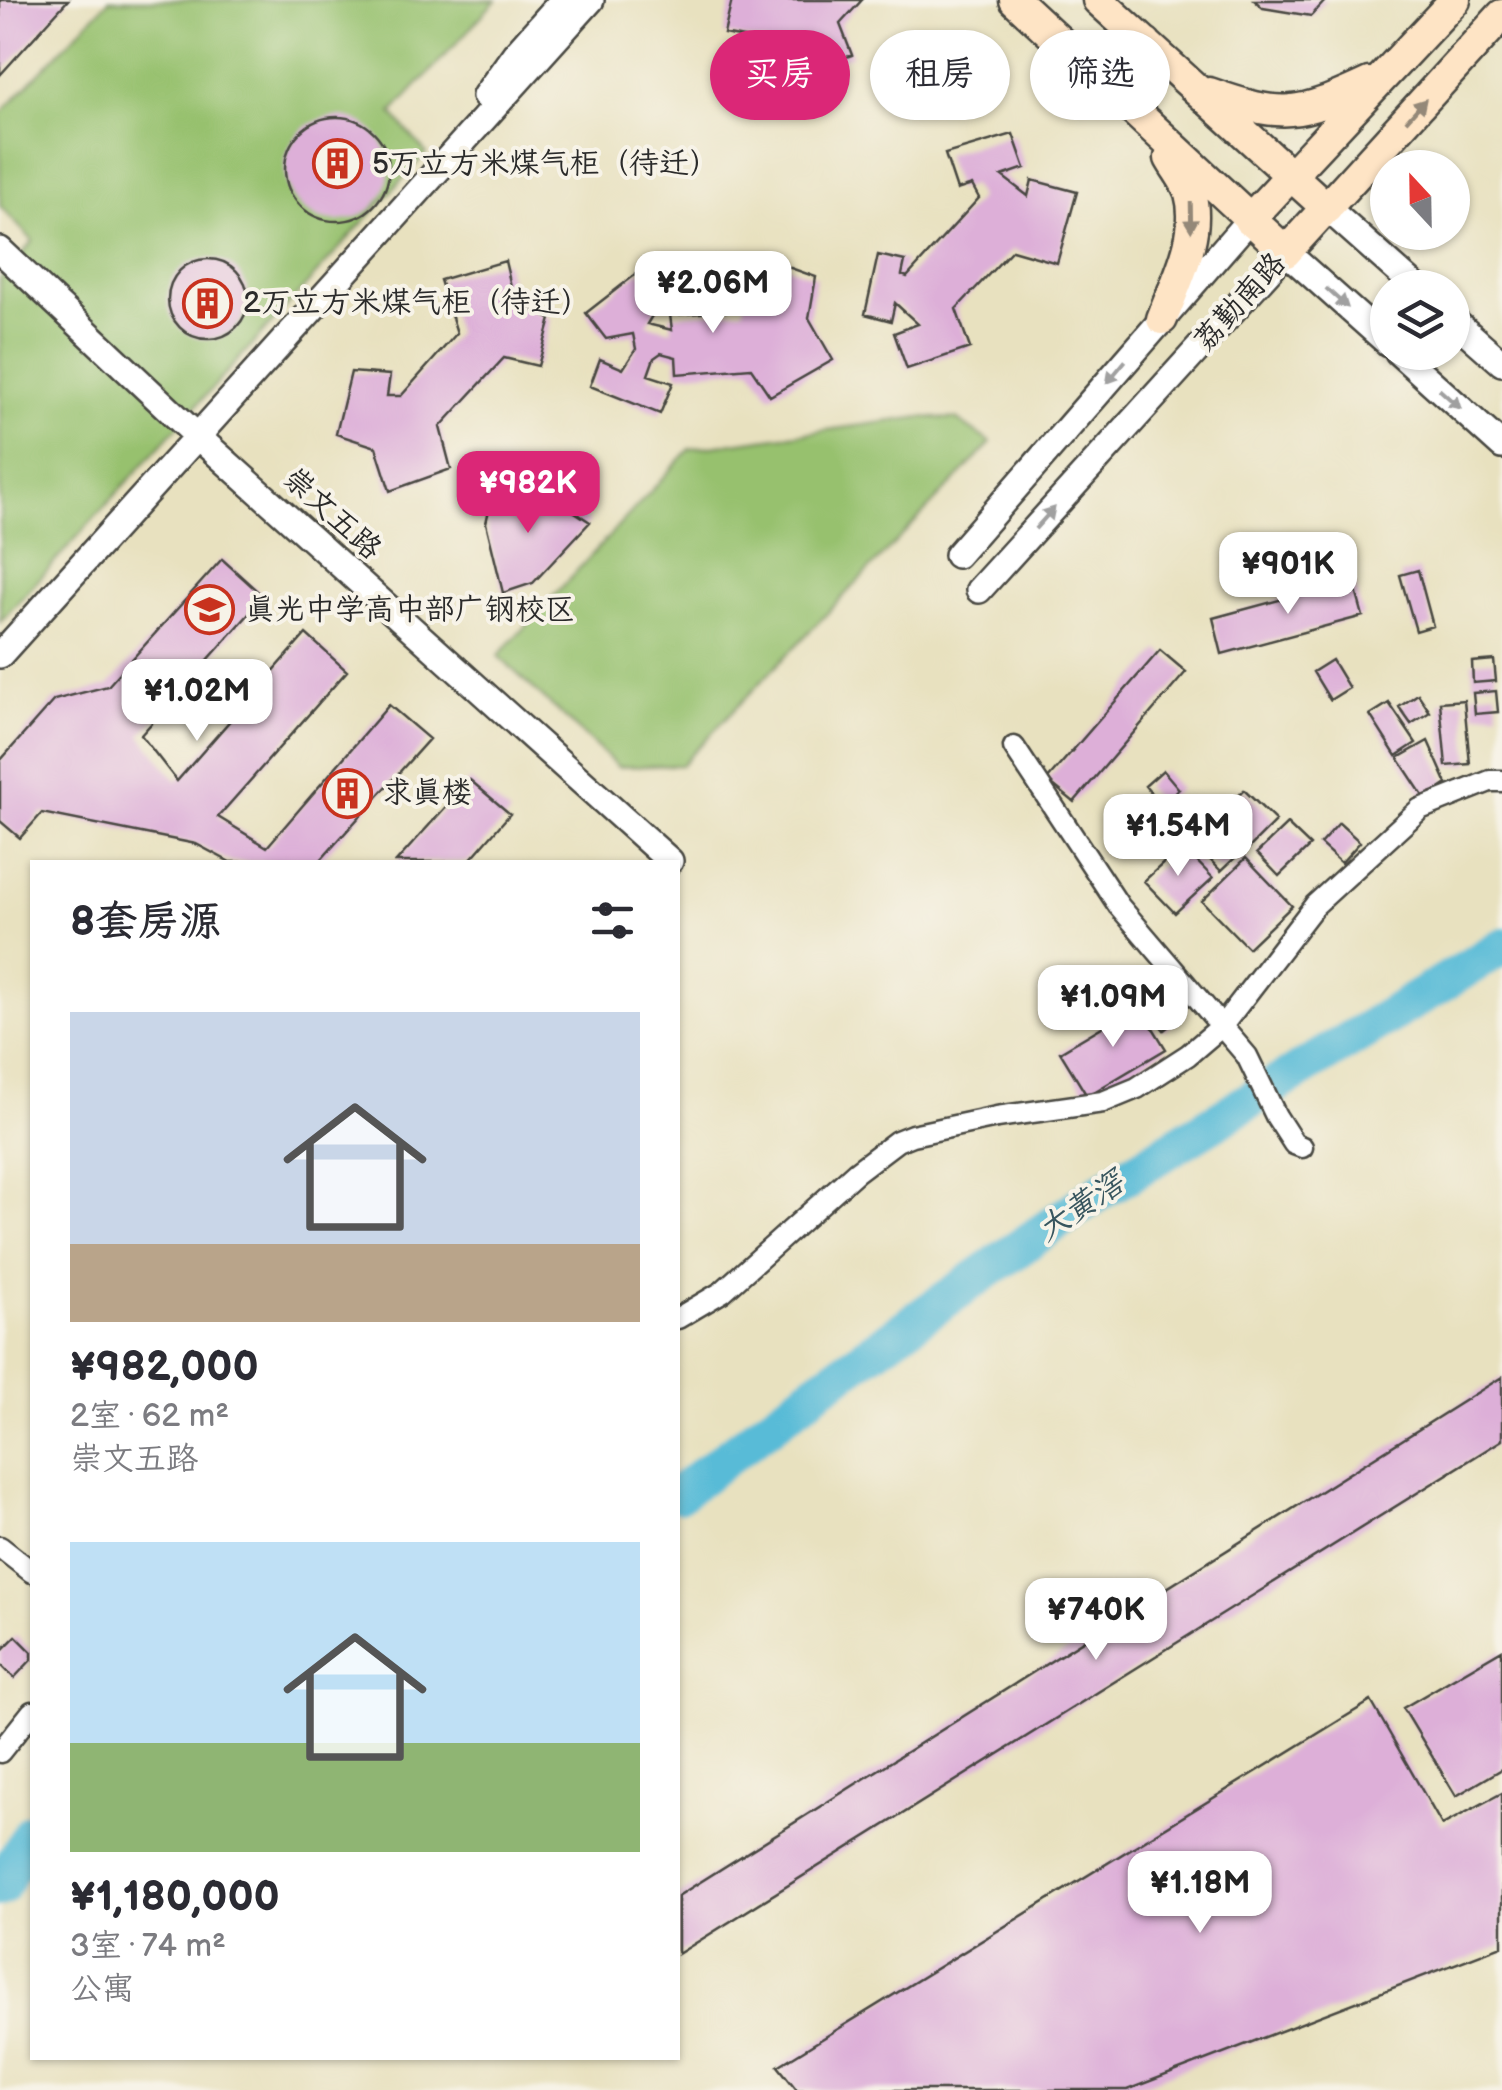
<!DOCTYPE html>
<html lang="zh">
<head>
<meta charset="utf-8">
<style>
  :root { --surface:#fff; --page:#f7f7f7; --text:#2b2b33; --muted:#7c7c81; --accent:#db2777 }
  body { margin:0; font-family:"Balsamiq Sans","LXGW WenKai TC",sans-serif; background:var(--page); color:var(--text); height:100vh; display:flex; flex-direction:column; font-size:38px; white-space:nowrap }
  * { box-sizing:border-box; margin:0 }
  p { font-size:32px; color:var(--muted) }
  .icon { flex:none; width:55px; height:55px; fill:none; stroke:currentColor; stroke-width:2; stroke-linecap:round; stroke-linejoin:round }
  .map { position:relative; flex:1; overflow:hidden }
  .side { position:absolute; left:30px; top:860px; width:650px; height:1200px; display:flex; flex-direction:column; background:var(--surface); border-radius:0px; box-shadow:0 2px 8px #0004 }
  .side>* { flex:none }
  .guide { position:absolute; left:710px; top:30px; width:640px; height:90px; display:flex; gap:20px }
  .needle { width:65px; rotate:338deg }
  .fabs { position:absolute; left:1370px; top:150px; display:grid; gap:20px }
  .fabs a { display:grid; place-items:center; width:100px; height:100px; border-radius:50%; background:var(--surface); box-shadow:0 2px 8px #0004; font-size:50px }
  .price { position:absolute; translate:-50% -85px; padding:0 22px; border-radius:20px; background:#fff; color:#222; font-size:32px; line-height:65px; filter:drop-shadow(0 2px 5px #0008) }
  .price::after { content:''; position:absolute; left:50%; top:60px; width:30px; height:22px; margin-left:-15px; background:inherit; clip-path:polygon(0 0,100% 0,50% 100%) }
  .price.current { background:var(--accent); color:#fff }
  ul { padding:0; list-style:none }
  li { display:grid; align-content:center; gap:20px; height:530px; padding:0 40px }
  li span { display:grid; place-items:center; height:310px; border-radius:0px; color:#555 }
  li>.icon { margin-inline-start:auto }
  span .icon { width:180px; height:180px; fill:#fffc; stroke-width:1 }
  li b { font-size:42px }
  h2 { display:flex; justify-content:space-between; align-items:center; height:120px; padding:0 40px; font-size:42px }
  .chip { padding:0 35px; border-radius:45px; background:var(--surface); box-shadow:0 2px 8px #0004; font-size:35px; line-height:90px }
  .chip.current { background:var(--accent); color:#fff }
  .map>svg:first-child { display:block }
  .green { fill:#97c16e; stroke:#61764c; stroke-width:2.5 }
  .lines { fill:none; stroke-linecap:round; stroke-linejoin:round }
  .river { stroke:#58bbd7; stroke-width:38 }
  .building { fill:#ddafd8 }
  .minor-casing { stroke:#474641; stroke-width:25 }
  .tertiary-casing { stroke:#474641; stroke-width:30 }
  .secondary-casing { stroke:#474641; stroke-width:35 }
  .minor { stroke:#fff; stroke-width:20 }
  .tertiary { stroke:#fff; stroke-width:25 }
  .secondary { stroke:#fee4c5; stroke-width:30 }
  .oneway { fill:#948878 }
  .oneway2 { fill:#a0a0a0 }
  .labels { text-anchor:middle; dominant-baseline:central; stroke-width:8; stroke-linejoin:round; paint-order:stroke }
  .poi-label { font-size:30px; fill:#2b2b2b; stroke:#f7f3e8; text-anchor:start }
  .street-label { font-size:30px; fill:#2b2b2b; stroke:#f7f3e8 }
  .water-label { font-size:32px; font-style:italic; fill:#38565f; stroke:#f7f3e8 }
</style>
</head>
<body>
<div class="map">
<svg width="1502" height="2090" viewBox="0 0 1502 2090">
  <rect width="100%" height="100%" fill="#f7f3e8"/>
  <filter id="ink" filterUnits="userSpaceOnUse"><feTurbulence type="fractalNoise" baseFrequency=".01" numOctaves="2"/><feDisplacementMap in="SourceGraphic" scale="20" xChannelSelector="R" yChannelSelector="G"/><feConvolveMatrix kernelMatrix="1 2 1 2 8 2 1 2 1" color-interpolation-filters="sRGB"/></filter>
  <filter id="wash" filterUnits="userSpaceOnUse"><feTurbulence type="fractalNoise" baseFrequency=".0048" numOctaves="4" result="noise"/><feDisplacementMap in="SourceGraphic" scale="40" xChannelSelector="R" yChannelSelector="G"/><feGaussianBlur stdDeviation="2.25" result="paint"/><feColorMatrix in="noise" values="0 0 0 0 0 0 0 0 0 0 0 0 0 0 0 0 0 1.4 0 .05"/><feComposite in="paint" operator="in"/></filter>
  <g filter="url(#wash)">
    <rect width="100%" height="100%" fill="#e8e1bf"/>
    <path class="green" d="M109 0H496L392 113 426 153 0 622V279L33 241 0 206V114Z
      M921 417 956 419 991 443 681 765 618 767 498 656 690 449Z"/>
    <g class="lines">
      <path class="river" d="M678 1494 819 1388 1098 1193 1502 947
        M0 1888 32 1832"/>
    </g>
    <g id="blocks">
      <path class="building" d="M0 0H68L0 75Z
        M732 0H862L840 24 852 55 780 80 768 43 724 34Z
        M1254 0H1326L1311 16 1263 8Z
        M285 169a52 52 0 1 1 104 0a52 52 0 1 1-104 0Z
        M1013 134 1025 168 1002 176 1028 196 1032 180 1077 192 1057 263 1012 250 956 309 970 348 907 369 894 333 918 324 895 303 891 321 865 314 878 255 905 261 902 275 907 277 979 198 972 185 957 190 945 154Z
        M760 257 816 277 809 318 833 360 770 396 751 368 677 374 676 357 661 353 654 358 648 375 673 383 660 414 590 386 600 359 623 369 636 349 633 334 606 339 586 313 640 271 664 296 647 324 672 330 670 315 743 310Z
        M168 299a40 40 0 1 1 80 0a40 40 0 1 1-80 0Z
        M505 261 515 303 551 319 538 366 504 358 440 427 451 469 390 491 376 447 336 434 351 372 390 375 387 396H401L457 333 440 280Z
        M494 488 567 507 590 522 533 583 503 593 486 523Z
        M222 559 264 597 141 735 177 781 306 634 347 671 218 817 267 847 389 705 429 739 319 862H230L196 844 42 813 20 838 0 821V761L54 700 108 686Z
        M1418 570 1433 626 1416 631 1400 575Z
        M1353 580 1363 616 1222 654 1213 618Z
        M1160 650 1186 672 1074 802 1047 780Z
        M1332 660 1349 688 1330 700 1313 672Z
        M1494 660 1496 681 1473 683 1472 662Z
        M1496 691 1498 712 1475 714 1473 693Z
        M1418 694 1430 712 1411 724 1399 707Z
        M1464 700 1470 764 1446 766 1440 702Z
        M1389 703 1416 743 1396 756 1370 715Z
        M1428 741 1447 784 1425 799 1398 758Z
        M1163 770 1179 789 1161 805 1145 786Z
        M470 780 510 814 468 862H396Z
        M1244 790 1276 821 1246 851 1214 819Z
        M1207 822 1239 854 1221 871 1190 839Z
        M1339 823 1360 842 1341 863 1320 844Z
        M1287 824 1310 846 1279 876 1257 853Z
        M1182 846 1213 878 1175 913 1144 881Z
        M1246 858 1292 906 1248 948 1202 901Z
        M1161 988 1184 1014 1164 1030 1142 1004Z
        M1139 1005 1166 1049 1087 1096 1060 1052Z
        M1502 1377V1440L678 1954V1896Z
        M16 1636 32 1652V1659L14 1678 0 1664V1652Z
        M1502 1650V1769L1456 1796 1403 1708Z
        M1371 1701 1442 1825 1502 1793V1946L1127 2090H797L778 2066Z"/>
    </g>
  </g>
  <g filter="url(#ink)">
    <use href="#blocks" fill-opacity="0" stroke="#474641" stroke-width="2.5"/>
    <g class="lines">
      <defs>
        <path id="minor" d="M1014 747 1119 906 1247 1056 1276 1116 1294 1144 1302 1147
          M678 1318 722 1292 856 1172 897 1141 912 1135 997 1117 1103 1102 1137 1088 1188 1055 1222 1026 1315 905 1420 809 1490 781H1502
          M0 1547 32 1572
          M0 1752 32 1712"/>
        <path id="tertiary" d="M485 96 515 54 563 0
          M1327 208 1417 288
          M0 250 197 436 670 861
          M1452 319 1502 363
          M1398 352 1502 446
          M957 555 1249 220
          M979 590 1286 252 1388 343
          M0 655 591 0"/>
        <path id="secondary" d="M1015 0 1286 252 1502 15
          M1098 0 1327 208
          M1106 86C1132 77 1139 69 1146 43
          M1209 93C1283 119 1298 116 1369 83
          M1249 220 1455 0
          M1162 319C1176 281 1202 235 1190 193 1186 181 1176 169 1170 158"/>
      </defs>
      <use href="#minor" class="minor-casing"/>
      <use href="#tertiary" class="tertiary-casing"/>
      <use href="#secondary" class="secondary-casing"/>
      <use href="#minor" class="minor"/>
      <use href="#tertiary" class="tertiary"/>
      <use href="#secondary" class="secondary"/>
    </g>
    <defs><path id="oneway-solid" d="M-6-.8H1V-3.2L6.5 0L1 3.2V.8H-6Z" transform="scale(2.5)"/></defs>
    <g class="oneway">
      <use href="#oneway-solid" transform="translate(1416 110) rotate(-48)"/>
      <use href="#oneway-solid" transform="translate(1191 217) rotate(89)"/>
    </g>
    <g class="oneway2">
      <use href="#oneway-solid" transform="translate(1337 298) rotate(42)"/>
      <use href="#oneway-solid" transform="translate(1116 372) rotate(130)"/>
      <use href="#oneway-solid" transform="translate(1450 399) rotate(42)"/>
      <use href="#oneway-solid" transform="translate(1045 518) rotate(-48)"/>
    </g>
  </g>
  <defs>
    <symbol id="building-ring" viewBox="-11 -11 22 22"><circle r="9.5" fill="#f7f3e8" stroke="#c8321e" stroke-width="1.5"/><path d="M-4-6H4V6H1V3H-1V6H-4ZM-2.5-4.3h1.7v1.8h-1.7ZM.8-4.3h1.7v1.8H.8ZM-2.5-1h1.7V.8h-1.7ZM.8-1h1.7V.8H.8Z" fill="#c8321e"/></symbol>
    <symbol id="school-ring" viewBox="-11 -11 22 22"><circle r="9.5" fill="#f7f3e8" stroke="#c8321e" stroke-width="1.5"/><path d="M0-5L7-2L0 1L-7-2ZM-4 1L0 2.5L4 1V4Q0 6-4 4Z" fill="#c8321e"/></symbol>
  </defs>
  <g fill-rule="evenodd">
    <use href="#building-ring" x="310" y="136" width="55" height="55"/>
    <use href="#building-ring" x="180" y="276" width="55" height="55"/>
    <use href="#school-ring" x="182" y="582" width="55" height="55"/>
    <use href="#building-ring" x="320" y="766" width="55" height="55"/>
  </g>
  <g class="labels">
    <g class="poi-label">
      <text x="372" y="164">5万立方米煤气柜（待迁）</text>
      <text x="243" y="303">2万立方米煤气柜（待迁）</text>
      <text x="245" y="610">真光中学高中部广钢校区</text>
      <text x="382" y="793">求真楼</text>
    </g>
    <g class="street-label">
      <text transform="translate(1240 302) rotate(-48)">荔勤南路</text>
      <text transform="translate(332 514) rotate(42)">崇文五路</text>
    </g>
    <g class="water-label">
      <text transform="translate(1081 1207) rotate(-34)">大黄滘</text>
    </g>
  </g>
</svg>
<div class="fabs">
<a><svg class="needle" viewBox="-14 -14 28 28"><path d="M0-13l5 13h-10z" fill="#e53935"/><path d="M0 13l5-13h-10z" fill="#7c7c81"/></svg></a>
<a><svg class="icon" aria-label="layers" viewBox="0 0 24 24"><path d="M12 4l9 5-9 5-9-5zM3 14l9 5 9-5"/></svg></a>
</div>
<b class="price" style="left:713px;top:336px">¥2.06M</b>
<b class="price current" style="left:528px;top:536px">¥982K</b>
<b class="price" style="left:1288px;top:617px">¥901K</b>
<b class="price" style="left:197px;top:744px">¥1.02M</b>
<b class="price" style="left:1178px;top:879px">¥1.54M</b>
<b class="price" style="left:1113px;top:1050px">¥1.09M</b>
<b class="price" style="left:1096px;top:1663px">¥740K</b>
<b class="price" style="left:1200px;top:1936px">¥1.18M</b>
<div class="guide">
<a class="chip current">买房</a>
<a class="chip">租房</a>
<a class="chip">筛选</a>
</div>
<section class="side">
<h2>8套房源<svg class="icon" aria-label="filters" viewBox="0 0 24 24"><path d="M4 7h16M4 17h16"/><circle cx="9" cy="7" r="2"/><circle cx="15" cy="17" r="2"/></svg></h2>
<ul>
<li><span style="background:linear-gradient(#c9d6e8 75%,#b9a48a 0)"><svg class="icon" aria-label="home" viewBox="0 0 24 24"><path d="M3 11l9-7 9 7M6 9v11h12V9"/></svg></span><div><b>¥982,000</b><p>2室 · 62 m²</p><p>崇文五路</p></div></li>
<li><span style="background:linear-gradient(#bfe0f5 65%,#8fb573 0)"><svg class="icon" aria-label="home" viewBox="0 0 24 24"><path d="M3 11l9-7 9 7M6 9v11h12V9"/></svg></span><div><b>¥1,180,000</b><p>3室 · 74 m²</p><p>公寓</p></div></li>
</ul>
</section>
</div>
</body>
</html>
